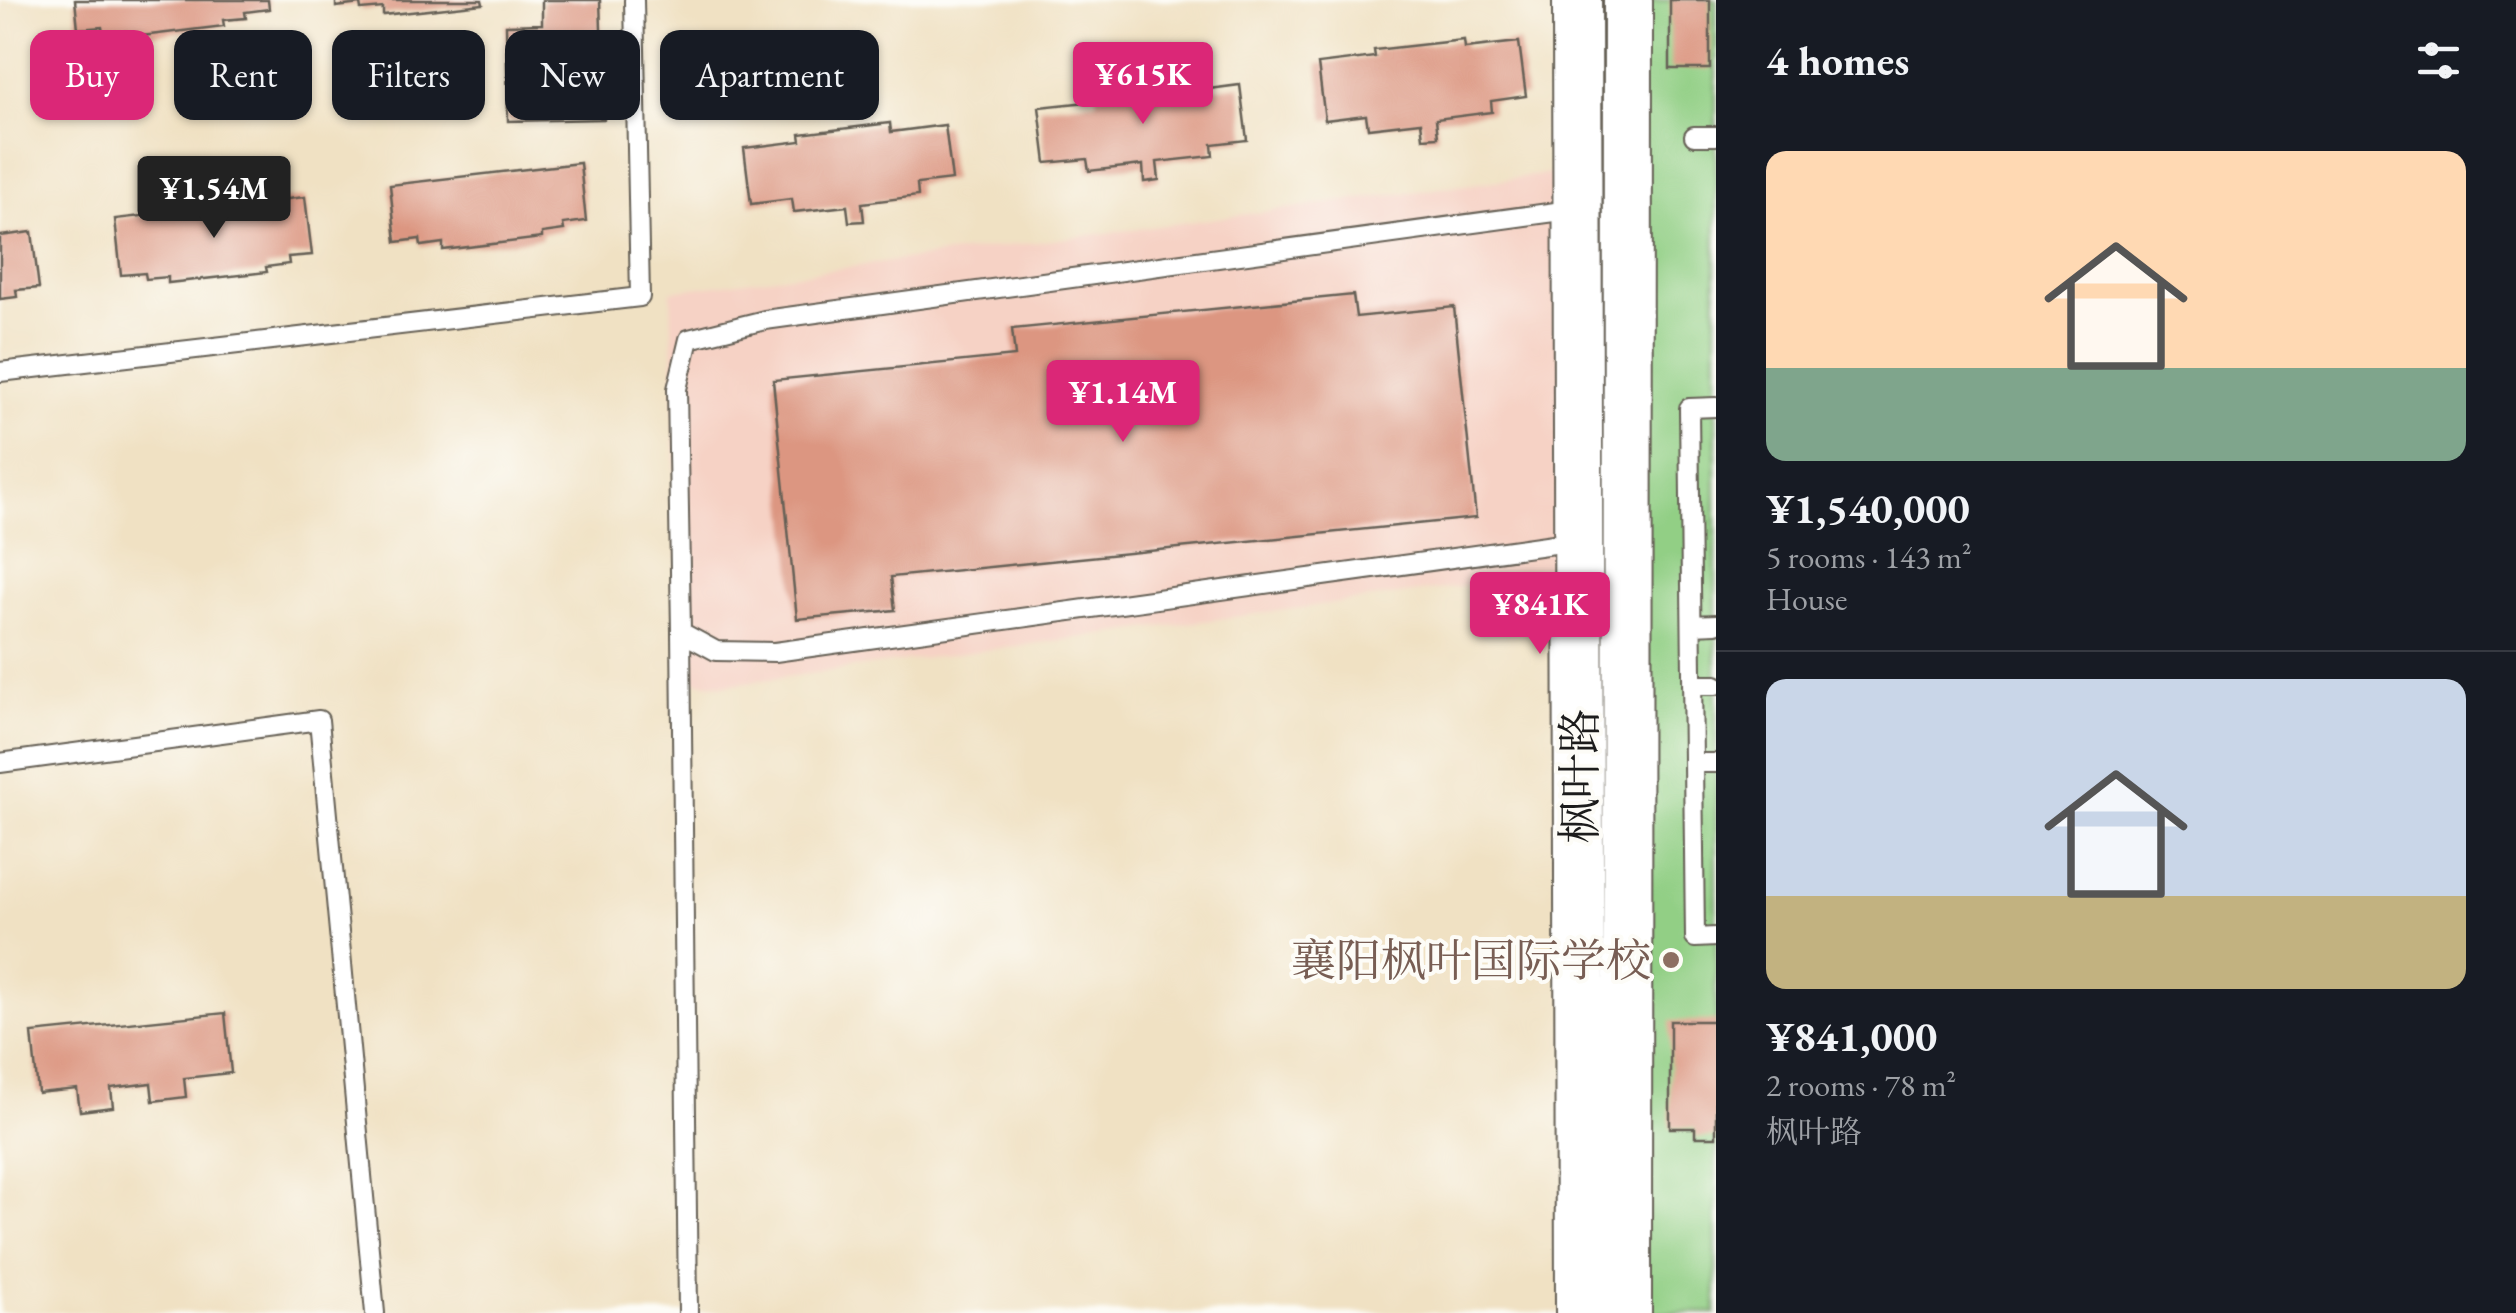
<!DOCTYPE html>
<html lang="en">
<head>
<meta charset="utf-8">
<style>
  :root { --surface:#171b24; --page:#20242c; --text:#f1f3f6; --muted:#9ea1a6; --line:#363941; --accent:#db2777 }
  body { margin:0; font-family:"EB Garamond","Noto Serif SC",serif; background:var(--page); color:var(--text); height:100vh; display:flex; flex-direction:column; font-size:38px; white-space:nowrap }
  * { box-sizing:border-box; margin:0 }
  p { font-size:32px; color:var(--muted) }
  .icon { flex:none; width:55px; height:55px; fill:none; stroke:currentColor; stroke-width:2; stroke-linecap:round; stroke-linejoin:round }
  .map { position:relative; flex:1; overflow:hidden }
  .panel { display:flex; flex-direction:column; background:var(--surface); width:800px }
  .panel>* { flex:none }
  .top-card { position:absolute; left:30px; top:30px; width:950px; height:90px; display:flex; gap:20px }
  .price { position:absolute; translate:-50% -85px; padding:0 22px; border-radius:10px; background:var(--accent); color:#fff; font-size:32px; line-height:65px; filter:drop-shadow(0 2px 5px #0008) }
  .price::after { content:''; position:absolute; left:50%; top:60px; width:30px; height:22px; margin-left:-15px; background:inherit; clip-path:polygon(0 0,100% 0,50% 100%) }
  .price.selected { background:#222; color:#fff }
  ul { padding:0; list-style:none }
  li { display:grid; align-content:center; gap:20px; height:530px; padding:0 50px }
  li+li { border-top:2px solid var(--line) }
  li span { display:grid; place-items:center; height:310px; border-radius:20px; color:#555 }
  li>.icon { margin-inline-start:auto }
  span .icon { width:180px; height:180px; fill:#fffc; stroke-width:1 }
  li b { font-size:42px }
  h2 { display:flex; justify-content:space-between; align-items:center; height:120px; padding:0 50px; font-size:42px }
  .chip { padding:0 35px; border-radius:20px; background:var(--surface); box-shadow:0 2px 8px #0004; font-size:35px; line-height:90px }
  .chip.selected { background:var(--accent); color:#fff }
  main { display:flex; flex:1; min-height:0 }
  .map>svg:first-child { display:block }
  .built { fill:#f6d2c5 }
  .green { fill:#92cf85; stroke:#577650; stroke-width:2.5 }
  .building { fill:#dc9681 }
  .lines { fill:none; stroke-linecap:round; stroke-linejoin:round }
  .lane-casing { stroke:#666156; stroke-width:22 }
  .secondary-casing { stroke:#666156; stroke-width:52 }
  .lane { stroke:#fff; stroke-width:18 }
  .secondary { stroke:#fff; stroke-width:48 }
  .education-dot { fill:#8d6e63; stroke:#fdfcf7; stroke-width:4 }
  .labels { text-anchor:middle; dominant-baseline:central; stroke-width:8; stroke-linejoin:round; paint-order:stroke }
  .street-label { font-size:45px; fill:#1c1c1c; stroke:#fdfcf7 }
  .education-label { font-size:45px; fill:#785e54; stroke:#fdfcf7; text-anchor:end }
</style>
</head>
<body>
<main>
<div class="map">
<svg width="1716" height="1313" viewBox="0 0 1716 1313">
  <rect width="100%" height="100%" fill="#fdfcf7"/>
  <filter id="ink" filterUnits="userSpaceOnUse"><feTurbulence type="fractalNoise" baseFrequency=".01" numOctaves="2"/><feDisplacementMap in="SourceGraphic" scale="20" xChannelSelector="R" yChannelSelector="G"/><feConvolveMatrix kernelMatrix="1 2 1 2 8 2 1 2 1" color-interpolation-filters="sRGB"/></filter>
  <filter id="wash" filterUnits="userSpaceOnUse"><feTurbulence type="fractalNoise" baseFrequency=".0048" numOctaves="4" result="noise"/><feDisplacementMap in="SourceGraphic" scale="40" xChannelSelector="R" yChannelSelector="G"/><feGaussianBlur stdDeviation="2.25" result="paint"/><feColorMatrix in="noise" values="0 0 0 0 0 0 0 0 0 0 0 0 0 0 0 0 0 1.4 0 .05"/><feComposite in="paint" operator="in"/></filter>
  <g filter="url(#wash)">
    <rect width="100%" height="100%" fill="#f0e1c3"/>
    <path class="built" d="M1577 170 1578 571 725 685 681 680 671 291Z"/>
    <path class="green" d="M1628 0H1716V1313H1627Z"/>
    <g id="blocks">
      <path class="building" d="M75 0H268L269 9 245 12 246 18 223 20 224 26 125 38V31L103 33 102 27 78 29Z
        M336 0H482L483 4 383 15V8L361 10 360 4 336 7Z
        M542 0H600L604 119 508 121 506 25 542 24Z
        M1670 0H1710V69H1670Z
        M1464 40 1465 48 1519 42 1526 96 1491 101 1492 112 1436 119 1438 137 1423 138 1421 122 1368 128 1366 115 1325 120 1318 64 1375 57 1374 50Z
        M1186 83V92L1240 85 1247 140 1212 144 1213 156 1157 162 1159 180 1144 182 1143 165 1089 171 1087 159 1046 163 1039 107 1096 101V94Z
        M890 123 891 132 945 125 952 180 917 184 918 196 862 203 864 221 849 222 847 206 794 212 792 199 751 204 744 148 801 141 800 134Z
        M580 163 586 221 563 224 564 230 542 233V238L443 250V243L421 246 420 239 396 242 390 185Z
        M305 197 312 255 288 257 289 264 266 267 267 272 168 283V277L146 279 145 273 121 275 115 219Z
        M32 232 39 288 16 290 17 297 0 299V236Z
        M1353 295 1356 317 1454 307 1476 518 891 577 895 610 797 619 773 380 1015 356 1012 329Z
        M225 1013 231 1073 184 1078 186 1097 153 1101 151 1083 111 1088 113 1107 80 1111 77 1089 38 1093 32 1033Z
        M1670 1021H1716V1137H1695V1128H1670Z"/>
    </g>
  </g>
  <g filter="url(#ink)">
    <use href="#blocks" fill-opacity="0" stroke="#666156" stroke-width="2.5"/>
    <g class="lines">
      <defs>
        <path id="lane" d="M1694 136H1716
          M0 372 640 297 634 0
          M1716 407 1689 408 1695 938 1716 937
          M1575 541 775 652 716 651 681 632 677 389 689 339 765 320 1577 209
          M1692 625 1716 624
          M681 632 688 1313
          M1692 685H1716
          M0 763 319 720 375 1313
          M1693 763H1716"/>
        <path id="secondary" d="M1577 0 1580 1313
          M1627 1313 1628 0"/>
      </defs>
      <use href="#lane" class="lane-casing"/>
      <use href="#secondary" class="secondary-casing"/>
      <use href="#lane" class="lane"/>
      <use href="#secondary" class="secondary"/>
    </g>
  </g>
  <circle class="education-dot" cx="1671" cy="960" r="10"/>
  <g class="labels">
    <g class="street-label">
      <text transform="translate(1579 776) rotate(-90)">枫叶路</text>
    </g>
    <g class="education-label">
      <text x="1651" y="960">襄阳枫叶国际学校</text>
    </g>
  </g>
</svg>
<b class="price" style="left:1143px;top:127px">¥615K</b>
<b class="price selected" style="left:214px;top:241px">¥1.54M</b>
<b class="price" style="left:1123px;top:445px">¥1.14M</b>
<b class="price" style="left:1540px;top:657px">¥841K</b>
<div class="top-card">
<a class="chip selected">Buy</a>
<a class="chip">Rent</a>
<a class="chip">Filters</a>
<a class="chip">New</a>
<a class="chip">Apartment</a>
</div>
</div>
<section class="panel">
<h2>4 homes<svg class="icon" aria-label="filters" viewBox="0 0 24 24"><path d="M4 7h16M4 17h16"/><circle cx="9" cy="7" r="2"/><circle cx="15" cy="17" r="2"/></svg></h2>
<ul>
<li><span style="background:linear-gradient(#ffd9b3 70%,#7fa58c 0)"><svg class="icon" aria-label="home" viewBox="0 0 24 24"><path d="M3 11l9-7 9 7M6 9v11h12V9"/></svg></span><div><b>¥1,540,000</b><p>5 rooms · 143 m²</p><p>House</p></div></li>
<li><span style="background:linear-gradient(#c9d6e8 70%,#c2b280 0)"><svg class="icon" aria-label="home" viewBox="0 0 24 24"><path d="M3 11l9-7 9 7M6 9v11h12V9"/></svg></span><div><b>¥841,000</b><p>2 rooms · 78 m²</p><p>枫叶路</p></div></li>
</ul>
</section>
</main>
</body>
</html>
